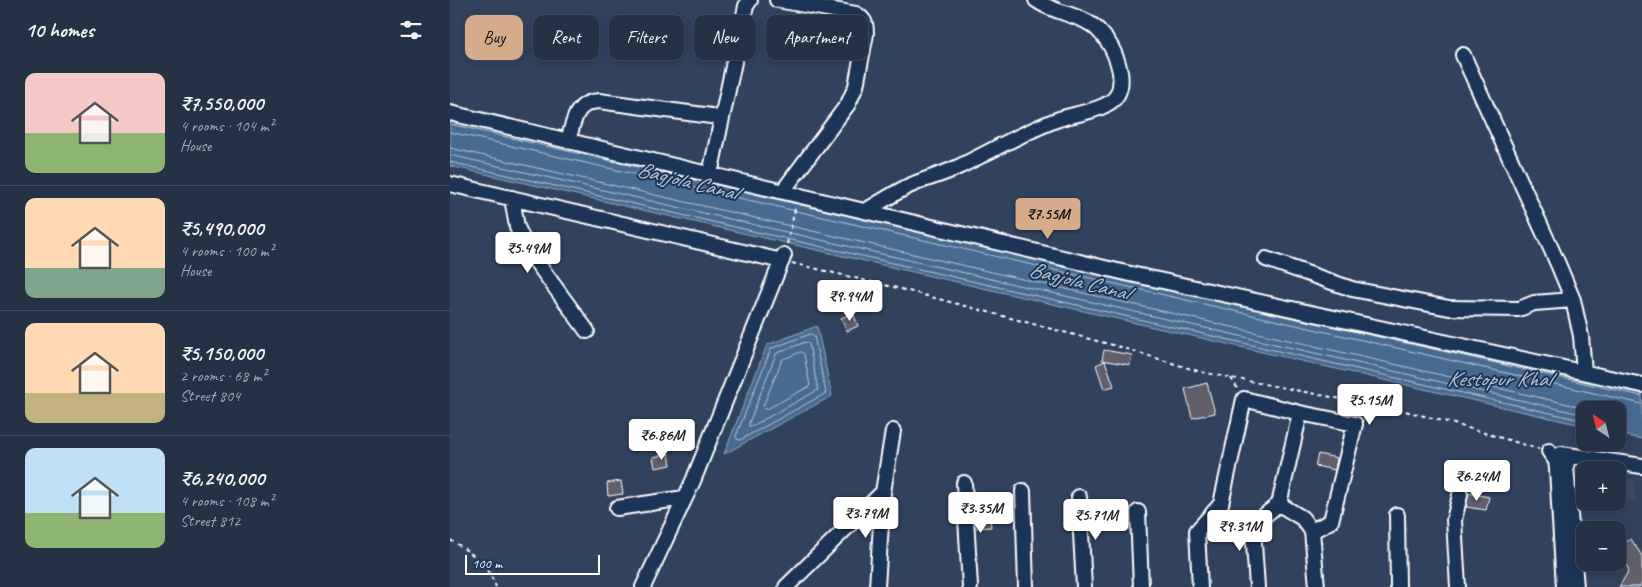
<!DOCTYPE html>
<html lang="en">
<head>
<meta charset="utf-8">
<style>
  :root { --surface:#253246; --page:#2d3a4d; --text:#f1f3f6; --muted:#a3aab3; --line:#424d5f; --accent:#d6ab8b }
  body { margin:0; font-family:Caveat,sans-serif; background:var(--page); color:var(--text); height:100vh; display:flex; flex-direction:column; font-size:19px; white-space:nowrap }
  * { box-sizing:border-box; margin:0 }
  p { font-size:16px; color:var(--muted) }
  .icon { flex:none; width:28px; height:28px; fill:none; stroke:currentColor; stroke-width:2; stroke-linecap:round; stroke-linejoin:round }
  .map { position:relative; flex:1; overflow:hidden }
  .details { display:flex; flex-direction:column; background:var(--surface); width:450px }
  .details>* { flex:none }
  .guide { position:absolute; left:15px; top:15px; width:475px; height:45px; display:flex; gap:10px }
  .needle { width:32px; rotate:325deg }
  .fabs { position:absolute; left:1126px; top:401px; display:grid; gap:10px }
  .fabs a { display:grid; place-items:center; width:50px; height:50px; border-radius:10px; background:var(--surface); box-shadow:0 2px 8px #0003,0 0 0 1px var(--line); font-size:25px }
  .scale { position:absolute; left:15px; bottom:12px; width:135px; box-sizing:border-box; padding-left:5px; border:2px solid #fff; border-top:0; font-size:14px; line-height:18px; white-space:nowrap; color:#fff; -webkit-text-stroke:4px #1d3557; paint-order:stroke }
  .price { position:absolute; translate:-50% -42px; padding:0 11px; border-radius:5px; background:#fff; color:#222; font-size:16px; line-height:32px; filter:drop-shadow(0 1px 2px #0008) }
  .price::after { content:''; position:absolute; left:50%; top:30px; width:15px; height:11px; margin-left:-8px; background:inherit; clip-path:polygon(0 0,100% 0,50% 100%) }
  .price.current { background:var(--accent); color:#111 }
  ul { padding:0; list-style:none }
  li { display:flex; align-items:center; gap:15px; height:125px; padding:0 25px }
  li+li { border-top:1px solid var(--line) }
  li span { display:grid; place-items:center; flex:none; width:140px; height:100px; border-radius:10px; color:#555 }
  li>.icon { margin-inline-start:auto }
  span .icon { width:60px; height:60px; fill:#fffc; stroke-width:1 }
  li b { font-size:21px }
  h2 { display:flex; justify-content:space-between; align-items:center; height:60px; padding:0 25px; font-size:21px }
  .pill { padding:0 18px; border-radius:10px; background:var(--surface); box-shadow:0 2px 8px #0003,0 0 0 1px var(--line); font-size:18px; line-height:45px }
  .pill.current { background:var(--accent); color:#111 }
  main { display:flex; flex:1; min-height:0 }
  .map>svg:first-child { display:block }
  .built { fill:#3f4b61 }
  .water { fill:#4a6b90; stroke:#92a6bc }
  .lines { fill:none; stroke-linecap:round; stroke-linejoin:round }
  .shore { stroke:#b7c4d3; stroke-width:1 }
  .building { fill:#615f6b; stroke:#fff }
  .minor-casing { stroke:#fff; stroke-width:18 }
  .path { stroke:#fff; stroke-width:2; stroke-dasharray:4 4; stroke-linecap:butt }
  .minor { stroke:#1d3557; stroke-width:14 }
  .labels { text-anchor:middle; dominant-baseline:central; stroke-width:4; stroke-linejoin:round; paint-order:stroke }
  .water-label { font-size:22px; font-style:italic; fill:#b7c4d3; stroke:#1d3557 }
</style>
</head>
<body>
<main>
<section class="details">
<h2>10 homes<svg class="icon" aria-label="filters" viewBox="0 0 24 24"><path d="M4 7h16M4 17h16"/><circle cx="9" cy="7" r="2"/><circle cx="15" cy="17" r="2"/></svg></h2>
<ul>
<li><span style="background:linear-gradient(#f6c9c9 60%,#8fb573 0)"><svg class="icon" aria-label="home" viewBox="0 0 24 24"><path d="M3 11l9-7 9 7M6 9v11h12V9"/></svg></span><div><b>₹7,550,000</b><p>4 rooms · 104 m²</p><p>House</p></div></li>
<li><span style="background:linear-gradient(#ffd9b3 70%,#7fa58c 0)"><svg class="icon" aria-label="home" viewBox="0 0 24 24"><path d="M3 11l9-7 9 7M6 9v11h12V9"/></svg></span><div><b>₹5,490,000</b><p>4 rooms · 100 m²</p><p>House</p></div></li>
<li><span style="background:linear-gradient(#ffd9b3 70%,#c2b280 0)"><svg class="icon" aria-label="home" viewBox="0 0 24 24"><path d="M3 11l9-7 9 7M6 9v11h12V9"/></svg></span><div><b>₹5,150,000</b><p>2 rooms · 68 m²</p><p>Street 804</p></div></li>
<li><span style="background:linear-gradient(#bfe0f5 65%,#8fb573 0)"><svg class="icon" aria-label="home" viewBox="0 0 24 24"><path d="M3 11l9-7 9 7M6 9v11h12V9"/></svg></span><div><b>₹6,240,000</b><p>4 rooms · 108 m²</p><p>Street 812</p></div></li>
</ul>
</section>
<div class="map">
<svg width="1192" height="587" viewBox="0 0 1192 587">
  <rect width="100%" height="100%" fill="#31425d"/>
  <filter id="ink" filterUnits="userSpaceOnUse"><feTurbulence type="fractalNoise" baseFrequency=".02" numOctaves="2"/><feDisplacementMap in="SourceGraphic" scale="10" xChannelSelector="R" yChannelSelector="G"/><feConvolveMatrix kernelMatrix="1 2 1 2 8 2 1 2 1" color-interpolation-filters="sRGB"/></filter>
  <g filter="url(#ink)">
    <path class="built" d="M1168 477 1184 479 1186 501 1168 502Z"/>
    <path class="water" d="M0 113 1192 385V439L1168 434V410H1135V426L0 166Z
      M367 326 382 396 274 454 317 345Z"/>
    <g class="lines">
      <path class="shore" d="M0 124 344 203
        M0 132 1192 404
        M0 148 1144 410
        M0 155 1135 415
        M0 162 1135 421
        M894 329 1192 396
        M361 334 364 336 376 393 290 440 287 439 286 436 321 349Z
        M356 342 359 344 368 390 302 426H299V423L326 354Z
        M351 352 354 354 360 386 317 409H314L313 406 332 360Z"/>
    </g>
    <path class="building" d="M403 313 408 326 397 331 391 318Z
      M654 350 682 355 680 365 652 360Z
      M655 361 664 386 654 389 646 365Z
      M757 383 765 413 742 418 735 389Z
      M219 454 221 465 205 468 203 457Z
      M868 454 887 458 885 470 865 466Z
      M171 481 173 494 158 496 157 483Z
      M1018 493 1039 497 1036 510 1016 507Z
      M540 514 541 527 525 528V515Z
      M1181 539 1192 556V582L1190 587H1169L1179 570 1168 551V547Z"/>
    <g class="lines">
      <defs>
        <path id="minor" d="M327 0 406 14C415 19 416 24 416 34L406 86 398 104 333 191
          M1013 55 1108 264 1123 300 1131 336 1134 372
          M0 113 676 273 1192 385
          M118 141C124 121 125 102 149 101L261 116
          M260 174 296 6 300 0
          M0 184 332 261
          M62 198 67 227 77 249 137 331
          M417 210C431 202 444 193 459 186 474 179 491 175 506 168 540 152 573 132 609 119 624 114 659 110 667 95 677 77 664 46 650 32 633 13 606 15 586 0
          M816 259 902 289 999 308 1069 309 1084 303 1123 300
          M1099 451 1106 461 1107 469 1114 587
          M1111 454 1192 466
          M1119 456 1116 466 1126 587
          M514 483 520 587
          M573 491 576 587
          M629 497 634 587
          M829 504 852 518 862 531
          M167 508 234 498
          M688 512 691 587
          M947 515 948 587
          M862 531 867 587
          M193 587 243 481 334 255
          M336 587 433 492 443 431
          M427 587 433 492
          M750 587 747 531 771 504 794 399 850 413 905 424 881 521 862 531
          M807 587 803 529 806 522 829 504 850 413
          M1008 587 1004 520 1010 495"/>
      </defs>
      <use href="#minor" class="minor-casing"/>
      <path class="path" d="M337 244 346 205
        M342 263 447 288 670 347 751 372 955 411 994 421 1089 449
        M781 378 789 391
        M781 509 797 518
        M0 540C20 551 38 565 46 587"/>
      <use href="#minor" class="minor"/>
    </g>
  </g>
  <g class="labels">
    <g class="water-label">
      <text transform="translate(237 181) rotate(14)">Bagjola Canal</text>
      <text transform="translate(629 281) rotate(14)">Bagjola Canal</text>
      <text x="1049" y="379">Kestopur Khal</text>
    </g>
  </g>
</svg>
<div class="fabs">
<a><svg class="needle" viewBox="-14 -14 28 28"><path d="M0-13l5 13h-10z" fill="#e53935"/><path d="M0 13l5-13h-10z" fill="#a3aab3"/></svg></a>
<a>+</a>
<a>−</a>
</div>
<div class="scale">100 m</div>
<b class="price current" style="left:598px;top:240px">₹7.55M</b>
<b class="price" style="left:78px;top:274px">₹5.49M</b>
<b class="price" style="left:400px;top:322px">₹9.94M</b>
<b class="price" style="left:920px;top:426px">₹5.15M</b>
<b class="price" style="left:212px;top:461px">₹6.86M</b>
<b class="price" style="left:1027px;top:502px">₹6.24M</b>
<b class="price" style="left:531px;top:534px">₹3.35M</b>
<b class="price" style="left:416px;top:539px">₹3.79M</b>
<b class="price" style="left:646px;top:541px">₹5.71M</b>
<b class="price" style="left:790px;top:552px">₹9.31M</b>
<div class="guide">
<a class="pill current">Buy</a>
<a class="pill">Rent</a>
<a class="pill">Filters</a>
<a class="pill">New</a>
<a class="pill">Apartment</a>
</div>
</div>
</main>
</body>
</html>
